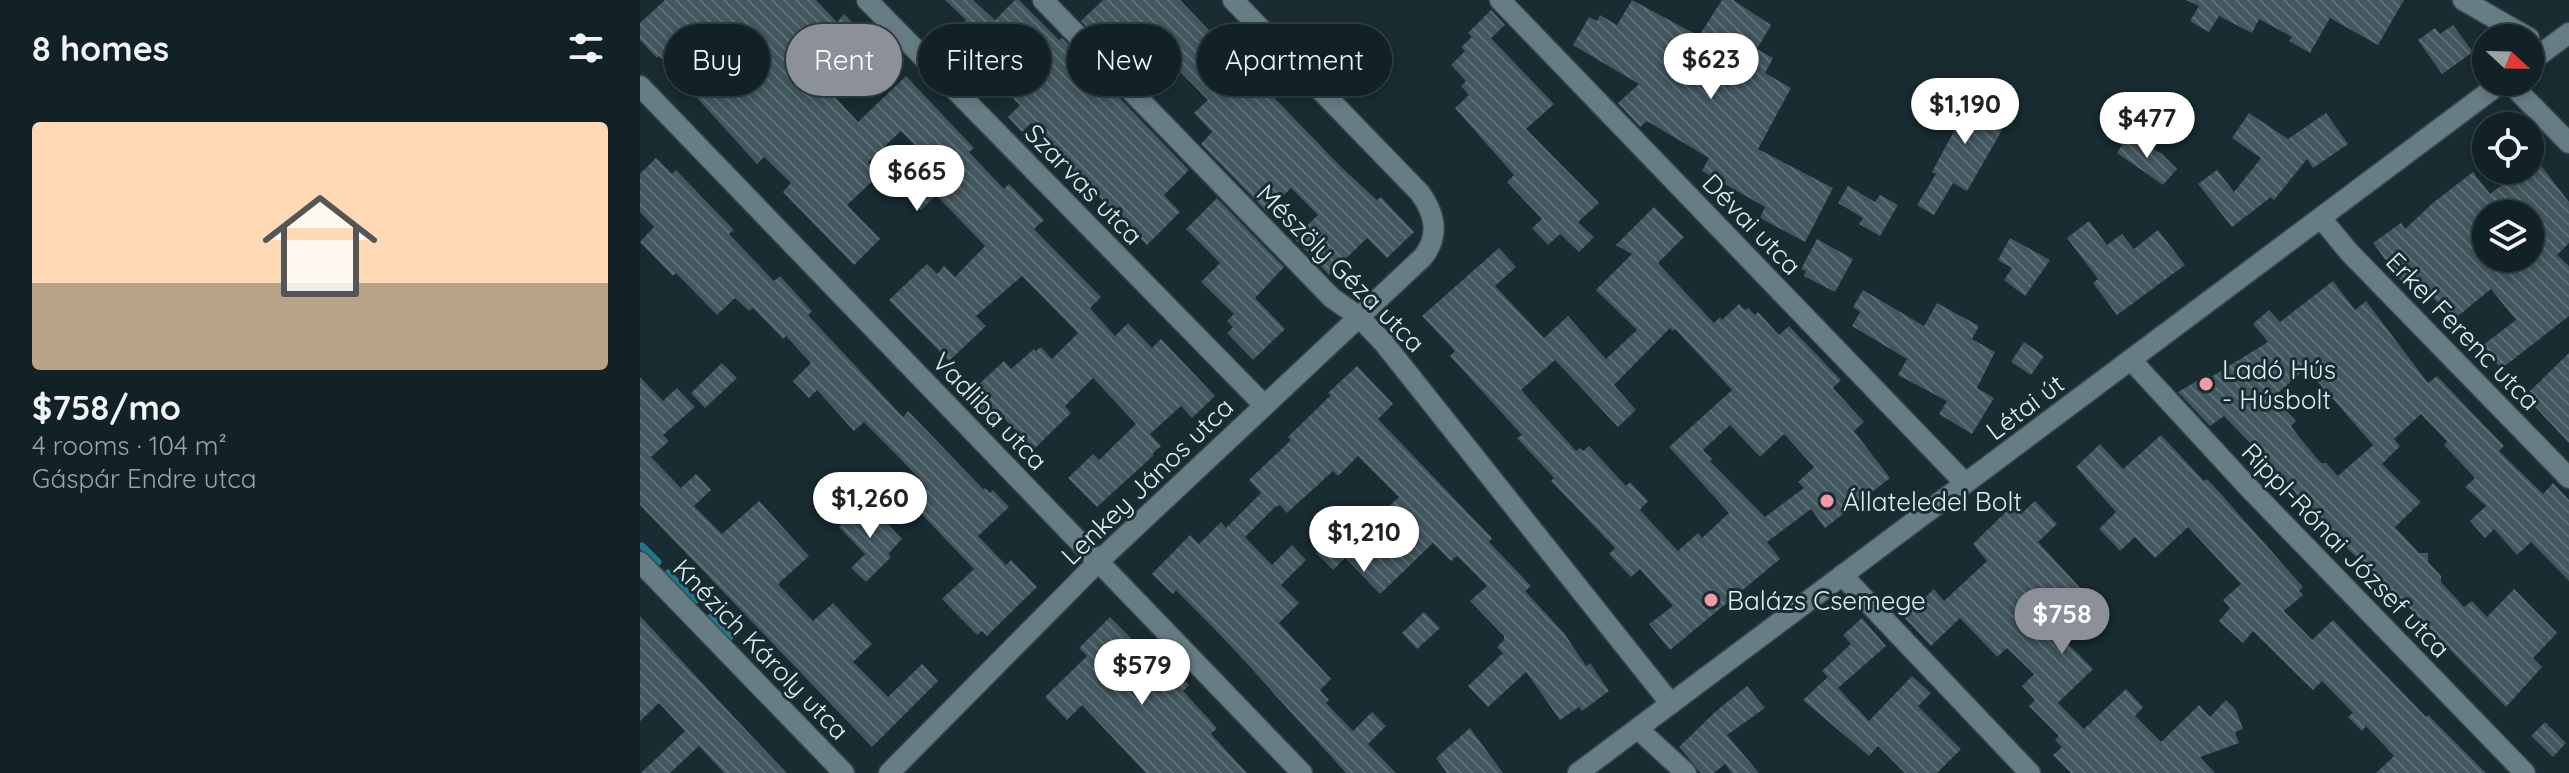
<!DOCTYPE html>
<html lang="en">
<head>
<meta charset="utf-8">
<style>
  :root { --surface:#122126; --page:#1b292e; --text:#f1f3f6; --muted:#9ca3a7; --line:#313e43; --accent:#8c9099 }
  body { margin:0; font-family:Quicksand,sans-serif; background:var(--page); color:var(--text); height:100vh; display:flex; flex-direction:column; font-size:30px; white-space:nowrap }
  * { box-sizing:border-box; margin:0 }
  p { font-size:26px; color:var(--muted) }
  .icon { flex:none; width:44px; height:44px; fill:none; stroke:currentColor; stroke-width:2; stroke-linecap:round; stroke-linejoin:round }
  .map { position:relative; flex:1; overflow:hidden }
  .sheet { display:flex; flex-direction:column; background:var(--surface); width:640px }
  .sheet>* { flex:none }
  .hud { position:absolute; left:24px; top:24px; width:760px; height:72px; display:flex; gap:16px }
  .needle { width:52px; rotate:112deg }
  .fabs { position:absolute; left:1832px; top:24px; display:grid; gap:16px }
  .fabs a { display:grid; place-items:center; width:72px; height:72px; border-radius:50%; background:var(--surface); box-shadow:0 4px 12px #0003,0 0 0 2px var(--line); font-size:40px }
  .price { position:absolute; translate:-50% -68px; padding:0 18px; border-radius:28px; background:#fff; color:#222; font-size:26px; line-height:52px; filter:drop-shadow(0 2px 4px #0008) }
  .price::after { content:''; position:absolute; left:50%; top:48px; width:24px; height:18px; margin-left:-12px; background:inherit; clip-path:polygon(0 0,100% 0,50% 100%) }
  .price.on { background:var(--accent); color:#fff }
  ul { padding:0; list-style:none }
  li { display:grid; align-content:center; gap:16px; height:424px; padding:0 32px }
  li span { display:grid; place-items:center; height:248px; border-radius:8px; color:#555 }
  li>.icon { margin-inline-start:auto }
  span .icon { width:144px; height:144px; fill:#fffc; stroke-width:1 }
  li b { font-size:34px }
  h2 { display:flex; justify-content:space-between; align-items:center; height:96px; padding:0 32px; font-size:34px }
  .tag { padding:0 28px; border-radius:36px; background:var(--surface); box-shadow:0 4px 12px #0003,0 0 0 2px var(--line); font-size:28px; line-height:72px }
  .tag.on { background:var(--accent); color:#fff }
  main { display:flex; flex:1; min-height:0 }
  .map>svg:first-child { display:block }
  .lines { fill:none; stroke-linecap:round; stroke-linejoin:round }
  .stream { stroke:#20788f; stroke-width:7 }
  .building { fill:url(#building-back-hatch); fill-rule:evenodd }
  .street-casing { stroke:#38484e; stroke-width:23 }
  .street { stroke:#677d84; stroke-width:20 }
  .poi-dot { fill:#f39aa8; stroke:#182c32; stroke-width:3 }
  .labels { text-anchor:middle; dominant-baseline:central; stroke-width:6; stroke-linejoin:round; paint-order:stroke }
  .street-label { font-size:26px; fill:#e1edf1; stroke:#182c32 }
  .poi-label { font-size:26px; fill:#e1edf1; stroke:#182c32; text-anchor:start }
</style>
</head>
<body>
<main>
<section class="sheet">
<h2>8 homes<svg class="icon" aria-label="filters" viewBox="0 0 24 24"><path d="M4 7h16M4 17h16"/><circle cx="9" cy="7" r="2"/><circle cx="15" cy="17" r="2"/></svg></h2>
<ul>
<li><span style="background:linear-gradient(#ffd9b3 65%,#b9a48a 0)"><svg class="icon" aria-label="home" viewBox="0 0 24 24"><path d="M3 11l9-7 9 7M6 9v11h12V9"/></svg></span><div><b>$758/mo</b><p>4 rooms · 104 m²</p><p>Gáspár Endre utca</p></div></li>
</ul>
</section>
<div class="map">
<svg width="1929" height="773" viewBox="0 0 1929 773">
  <defs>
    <pattern id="building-back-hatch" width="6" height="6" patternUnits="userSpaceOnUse" patternTransform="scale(2)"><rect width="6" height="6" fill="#42575e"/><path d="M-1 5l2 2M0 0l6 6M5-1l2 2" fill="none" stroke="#5d6f76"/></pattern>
  </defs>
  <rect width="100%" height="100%" fill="#182c32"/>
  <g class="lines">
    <path class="stream" d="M2 546 18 562
      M28 573 55 601
      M71 617 90 637"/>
  </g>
  <path class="building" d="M25 0H176L197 22 204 14 234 44 199 79 204 83 192 94 218 122 266 76 334 148 329 152 364 189 369 184 404 220 394 229 461 297 450 308 475 336 488 323 512 348 521 339 575 396 552 418 541 406 510 434 521 446 512 454 514 455 457 507 428 478 453 454 459 460 496 424 453 378 425 406 431 413 394 449 361 415 351 425 325 397 364 361 371 369 394 349 396 351 401 347 412 359 438 333 382 276 336 316 346 326 309 361 249 300 287 264 297 274 304 266 315 277 345 246 296 195 281 210 262 190 291 162 261 131 228 162 240 174 207 205 240 239 214 265 143 192 151 183 124 157 117 164 19 56 17 58 0 40V23Z
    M305 0H333L355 20 375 0H379L419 40 422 38 549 170 524 195 540 212 507 245 430 167 433 165 391 123 382 132 368 117 380 105 308 38 326 20Z
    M463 0H540L701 167 737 200 741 197 774 232 747 258 727 238 689 275 654 238 678 215 651 188 627 212 561 144 572 132 554 113 568 100 493 24 468 48 441 21Z
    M992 0 1059 36 1082 0H1093L1131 25 1117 49 1133 58 1125 73 1151 88 1118 149 1193 188 1165 242 1120 218 1125 207 1062 171 1069 158 1007 121 1000 127 978 103 999 84 933 45 949 17 957 21 960 15 977 25Z
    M1546 0H1764L1738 45 1690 18 1670 53 1649 41 1652 37 1619 19 1612 33 1579 16 1569 32 1550 21 1559 6Z
    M851 10 865 25 851 38 914 104 886 129 959 203 938 222 954 237 939 252 920 234 908 245 892 228 902 219 867 182 874 175 815 108 829 95 821 86 826 81 811 65 825 51 821 47 832 37 828 33Z
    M1813 25 1833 52 1802 74 1778 40 1795 28 1800 34Z
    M1321 87 1372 113 1327 191 1313 183 1294 215 1277 205 1296 174 1292 172 1320 120 1307 113Z
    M1609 113 1648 139 1686 113 1708 144 1673 168 1667 159 1634 200 1631 197 1592 227 1558 184 1577 170 1594 192 1621 158 1592 138Z
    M1488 135 1522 154 1537 169 1523 185 1477 153Z
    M16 158 32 174 36 170 64 199 94 230 89 234 134 281 140 276 172 311 168 315 263 417 268 411 344 490 345 488 350 493 353 490 369 507 338 536 366 565 371 560 397 587 347 636 342 631 337 635 302 599 334 569 272 504 287 489 279 478 224 422 214 431 177 390 169 398 153 381 171 363 146 336 143 339 113 308 109 311 95 298 77 315 36 273 33 276 0 242 14 227 0 212V174Z
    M1896 159 1929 202V243L1917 255 1929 266V316L1861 369 1843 345 1876 320 1851 289 1812 321 1773 272 1761 281 1733 243 1761 223 1765 229 1794 202 1833 172 1850 194 1881 170H1890V163ZM1846 214H1890V258H1846Z
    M1208 186 1235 202 1240 195 1258 205 1240 236 1219 224 1223 218 1198 203Z
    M577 198 644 267 615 298 645 329 613 360 587 333 593 327 587 321 594 314 561 282 580 263 546 229Z
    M1014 207 1044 237 1018 263 1074 323 1080 317 1082 320 1099 304 1105 310 1108 308 1115 315 1118 312 1139 335 1149 326 1201 380 1193 388 1224 422 1214 431 1250 478 1185 528 1171 509 1127 542 1140 559 1030 650 1009 624 1033 606 1000 569 991 577 969 554 975 548 911 481 914 478 877 438 882 435 810 356 815 351 782 316 859 248 876 267 855 286 904 338 928 316 966 359 997 330 956 290 992 254 976 245ZM1030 328 1033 331 1035 329 1092 390 1029 447 1089 513 1062 538 1058 533 1038 551 1000 510 1008 501 990 482 986 486 949 446 943 451 940 448 936 451 881 390 915 360 978 427 996 410 974 385ZM1090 425 1120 457 1144 434 1174 467 1158 482 1164 488 1125 517 1070 461 1072 459 1063 450Z
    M1449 221 1467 245 1482 234 1494 249 1518 230 1545 265 1477 315 1453 283 1458 279 1427 238Z
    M1370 238 1410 260 1385 296 1364 280 1372 268 1358 260Z
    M1177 239 1213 259 1195 292 1164 276 1166 271 1161 269Z
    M1693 281 1715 310 1726 301 1788 383 1797 376 1864 446 1859 451 1903 494 1913 483 1929 500V581L1891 542 1877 555 1854 529 1845 538 1830 521 1846 506 1825 487 1835 478 1804 445 1807 441 1781 414 1754 439 1760 446 1742 464 1781 502 1755 527 1779 553H1788V562L1801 576V582L1824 607 1832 601 1847 617 1874 589 1917 633 1893 658 1902 667 1866 707 1769 608 1755 595H1750L1745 590V585L1669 511 1648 483 1584 416 1570 426 1538 392 1569 374 1571 377 1628 342 1613 324 1629 310 1640 322ZM1664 370 1670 377 1672 375 1733 445 1698 476 1686 463H1681L1660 438 1651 426 1656 421 1633 397Z
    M1223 290 1284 326 1297 303 1339 326 1332 339 1355 352 1337 388 1354 398 1332 434 1299 414 1307 401 1258 375 1267 359 1212 326 1220 312 1213 307Z
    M1384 342 1404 356 1391 375 1371 362Z
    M1929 353V443L1885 396Z
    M82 363 97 378 65 408 51 393Z
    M717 366 753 404 738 419 852 538 849 542 891 586 885 591 924 633 946 666 950 663 969 691 942 711 939 707 920 720 886 672 848 707 828 686 863 653 857 647 864 640V636L830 601 847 586 817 556 811 561 793 543 740 594 705 558 693 570 676 553 712 519 723 531 759 497 718 456 698 476 693 471 647 513 640 505 635 507 605 537 632 565 652 545 666 560 641 585 659 603 639 623 691 679 680 690 689 700 686 703 713 731 732 712 746 726 728 744 756 773H706L590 645 536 590 533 594 512 574 550 535 559 544 581 522 586 528 621 493 609 480 651 440 648 437 691 395 688 393Z
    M0 377 23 401 37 388 55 407 23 435 29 441 11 457 41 488 56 474 71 490 54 506 82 534 119 501 169 556 138 584 173 621 193 603 232 644 213 662 248 697 282 664 298 681 232 747 0 505Z
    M1521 435 1564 481 1567 479 1581 494 1663 587 1659 591 1663 595 1644 611 1672 640 1693 620 1786 717 1788 715 1846 773H1736L1754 756 1726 726 1722 731 1708 717 1713 713 1682 681 1673 690 1613 631 1603 643 1579 621 1590 608 1583 600 1601 584 1548 527 1515 558 1495 537 1480 551 1470 540 1459 529 1476 512 1436 467 1460 444 1483 469Z
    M226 501 262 539 248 554 251 557 226 582 211 568 225 554 199 527Z
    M1395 501 1417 524 1398 542 1442 590 1407 623 1453 669 1418 703 1444 729 1486 689 1503 707 1495 716 1521 742 1559 705 1570 717 1586 700 1596 710 1603 729 1595 732 1599 743 1560 757 1575 773H1431L1413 755 1422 747 1415 740 1419 736 1389 706 1395 700 1382 686 1394 674 1367 648 1357 657 1320 618 1291 646 1264 617 1294 589 1304 601 1347 561 1333 544 1374 504 1382 513Z
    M784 612 800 628 777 649 762 633Z
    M0 616 106 730 147 773H84L59 746 30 773H1L45 731 19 703 0 721Z
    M470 617 519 666 525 660 549 685 543 691 577 728 571 734 607 773H506L442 705 427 720 405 697 447 656 439 648Z
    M1222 618 1246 646 1198 688 1229 721 1272 676 1291 693 1278 706 1321 749 1297 773H1265L1238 746 1229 756 1163 700 1188 677 1197 687 1182 671 1211 644 1203 635Z
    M1107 686 1125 708 1087 735 1119 773H1092L1085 764 1074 773H1061L1039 747 1075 712Z
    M1905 722 1926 743 1913 757 1891 736Z
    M830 728 863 773H807L796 758Z"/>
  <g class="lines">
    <defs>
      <path id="street" d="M227 0 624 405
        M403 0 692 298 718 316 743 342 1031 704
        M860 0 1325 483
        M1823 0 1889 38
        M1890 62 1929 33
        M1869 82 1929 143
        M0 86 662 773
        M1681 218 1709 252 1929 478
        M1491 360 1608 487 1885 773
        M0 562 204 773
        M1202 575 1390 773
        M998 729 1046 773
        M249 773 459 561 783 257C800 235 795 214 780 193L593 0
        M938 773 1862 82"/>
    </defs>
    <use href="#street" class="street-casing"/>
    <use href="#street" class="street"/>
  </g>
  <g class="poi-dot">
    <circle cx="1566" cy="384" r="8"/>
    <circle cx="1187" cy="501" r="8"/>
    <circle cx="1071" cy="600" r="8"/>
  </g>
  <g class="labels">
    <g class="street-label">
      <text transform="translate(444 184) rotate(46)">Szarvas utca</text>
      <text transform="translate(1112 224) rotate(46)">Dévai utca</text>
      <text transform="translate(701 268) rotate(45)">Mészöly Géza utca</text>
      <text transform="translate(1823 331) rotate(46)">Erkel Ferenc utca</text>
      <text transform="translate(1385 407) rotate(-37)">Létai út</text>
      <text transform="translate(350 411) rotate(46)">Vadliba utca</text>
      <text transform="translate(507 481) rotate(-44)">Lenkey János utca</text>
      <text transform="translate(1706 550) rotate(46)">Rippl-Rónai József utca</text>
      <text transform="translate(121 649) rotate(46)">Knézich Károly utca</text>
    </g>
    <g class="poi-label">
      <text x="1582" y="369">Ladó Hús<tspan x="1582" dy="30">- Húsbolt</tspan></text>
      <text x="1203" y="501">Állateledel Bolt</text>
      <text x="1087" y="600">Balázs Csemege</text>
    </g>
  </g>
</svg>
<div class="fabs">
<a><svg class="needle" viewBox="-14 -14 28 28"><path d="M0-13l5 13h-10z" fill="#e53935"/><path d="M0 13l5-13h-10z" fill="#9ca3a7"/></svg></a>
<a><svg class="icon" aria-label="locate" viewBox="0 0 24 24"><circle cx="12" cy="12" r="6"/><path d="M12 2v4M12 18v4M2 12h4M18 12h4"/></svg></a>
<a><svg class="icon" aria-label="layers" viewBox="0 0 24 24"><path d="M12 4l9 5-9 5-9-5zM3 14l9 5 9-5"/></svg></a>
</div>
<b class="price" style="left:1071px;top:101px">$623</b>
<b class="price" style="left:1325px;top:146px">$1,190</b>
<b class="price" style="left:1507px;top:160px">$477</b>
<b class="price" style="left:277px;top:213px">$665</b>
<b class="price" style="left:230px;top:540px">$1,260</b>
<b class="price" style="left:724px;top:574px">$1,210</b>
<b class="price on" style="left:1422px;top:656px">$758</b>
<b class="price" style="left:502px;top:707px">$579</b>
<div class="hud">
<a class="tag">Buy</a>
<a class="tag on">Rent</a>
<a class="tag">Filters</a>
<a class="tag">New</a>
<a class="tag">Apartment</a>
</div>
</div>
</main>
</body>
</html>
